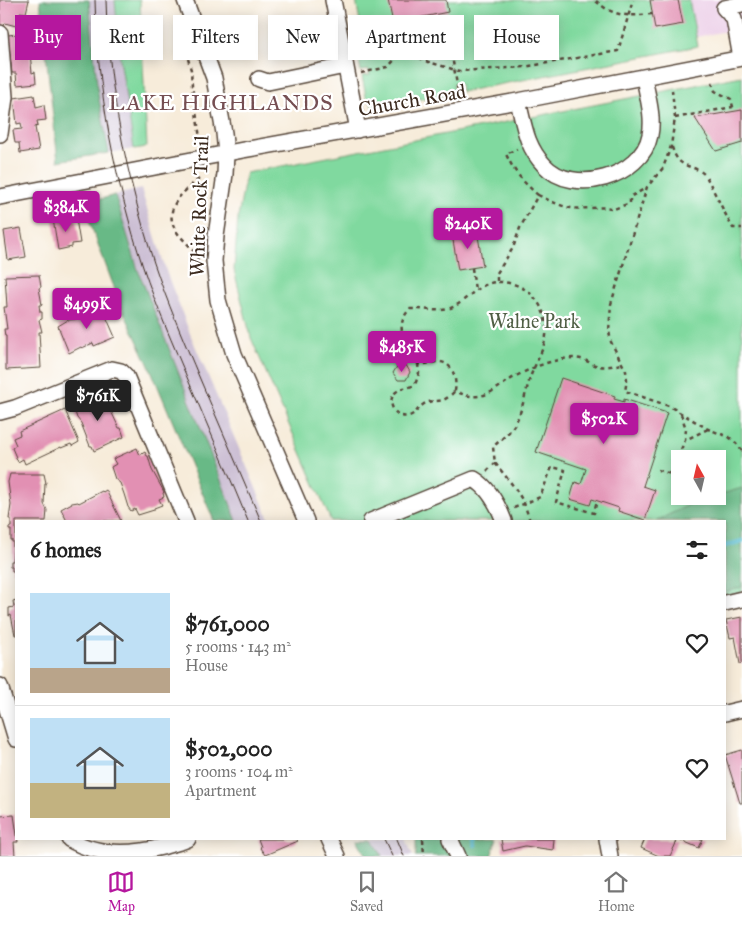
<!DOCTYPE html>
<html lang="en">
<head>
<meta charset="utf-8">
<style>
  :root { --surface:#fff; --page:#f2f2f2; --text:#222; --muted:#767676; --line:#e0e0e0; --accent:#b5179e }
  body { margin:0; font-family:"IM FELL Great Primer",serif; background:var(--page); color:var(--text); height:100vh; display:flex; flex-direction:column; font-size:19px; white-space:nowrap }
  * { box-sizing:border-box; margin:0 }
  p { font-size:16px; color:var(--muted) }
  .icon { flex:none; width:28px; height:28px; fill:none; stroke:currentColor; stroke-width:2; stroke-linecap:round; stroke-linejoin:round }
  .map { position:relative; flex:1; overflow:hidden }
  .sheet { position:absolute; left:15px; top:520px; width:711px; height:320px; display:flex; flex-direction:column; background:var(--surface); border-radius:0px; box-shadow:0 2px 12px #0003 }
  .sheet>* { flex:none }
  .top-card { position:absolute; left:15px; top:15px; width:712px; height:45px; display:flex; gap:10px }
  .needle { width:32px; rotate:352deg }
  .tools { position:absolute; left:671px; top:450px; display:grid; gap:10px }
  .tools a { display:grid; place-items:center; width:55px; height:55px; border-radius:0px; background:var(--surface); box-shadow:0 2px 12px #0003; font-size:25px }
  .price { position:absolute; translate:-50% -42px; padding:0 11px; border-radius:5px; background:var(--accent); color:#fff; font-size:16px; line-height:32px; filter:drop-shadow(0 1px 2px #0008) }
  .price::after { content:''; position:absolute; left:50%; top:30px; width:15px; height:11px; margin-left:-8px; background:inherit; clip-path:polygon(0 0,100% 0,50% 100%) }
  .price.active { background:#222; color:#fff }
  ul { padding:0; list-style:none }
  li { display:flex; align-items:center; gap:15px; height:125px; padding:0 15px }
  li+li { border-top:1px solid var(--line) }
  li span { display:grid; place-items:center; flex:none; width:140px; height:100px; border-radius:0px; color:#555 }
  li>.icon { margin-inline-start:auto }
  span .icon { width:60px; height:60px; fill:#fffc; stroke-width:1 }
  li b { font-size:21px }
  h2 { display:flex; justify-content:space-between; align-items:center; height:60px; padding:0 15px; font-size:21px }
  .tag { padding:0 18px; border-radius:0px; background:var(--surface); box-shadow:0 2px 12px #0003; font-size:18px; line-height:45px }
  .tag.active { background:var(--accent); color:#fff }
  .menu { display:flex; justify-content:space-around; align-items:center; height:70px; border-top:1px solid var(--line); background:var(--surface); font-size:14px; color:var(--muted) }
  .menu a { display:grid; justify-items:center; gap:2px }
  .menu .active { color:var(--accent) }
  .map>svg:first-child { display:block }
  .built { fill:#edd1e9 }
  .industrial { fill:#ccbfd4 }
  .green { fill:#80d99f; stroke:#5e825e; fill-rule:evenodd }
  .forest { fill:#68b986; stroke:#527252 }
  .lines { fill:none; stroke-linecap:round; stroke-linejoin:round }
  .stream { stroke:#51bace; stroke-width:4.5 }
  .building { fill:#e290b3 }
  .minor-casing { stroke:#57473a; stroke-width:18 }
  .path { stroke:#57473a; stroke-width:2.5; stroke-dasharray:4 4; stroke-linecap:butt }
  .minor { stroke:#fff; stroke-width:15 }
  .tram { stroke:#3b2a1e; stroke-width:1 }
  .labels { text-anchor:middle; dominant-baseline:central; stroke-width:4.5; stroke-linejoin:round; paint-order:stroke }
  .street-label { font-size:20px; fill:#3b2a1e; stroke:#fff }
  .park-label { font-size:20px; fill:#505f45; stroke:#fff }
  .quarter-label { font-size:22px; letter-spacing:1px; fill:#754e52; stroke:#fff }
</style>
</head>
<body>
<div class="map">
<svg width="742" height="856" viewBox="0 0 742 856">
  <rect width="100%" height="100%" fill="#fff"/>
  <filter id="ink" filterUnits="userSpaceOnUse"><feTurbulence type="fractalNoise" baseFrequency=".02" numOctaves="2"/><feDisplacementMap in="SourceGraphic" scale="10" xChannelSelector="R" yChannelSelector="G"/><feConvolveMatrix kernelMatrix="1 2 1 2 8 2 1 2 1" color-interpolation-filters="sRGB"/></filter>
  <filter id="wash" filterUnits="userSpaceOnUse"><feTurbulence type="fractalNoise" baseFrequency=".0096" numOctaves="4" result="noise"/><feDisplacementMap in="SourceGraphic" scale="20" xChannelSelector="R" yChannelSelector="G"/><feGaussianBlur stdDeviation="1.12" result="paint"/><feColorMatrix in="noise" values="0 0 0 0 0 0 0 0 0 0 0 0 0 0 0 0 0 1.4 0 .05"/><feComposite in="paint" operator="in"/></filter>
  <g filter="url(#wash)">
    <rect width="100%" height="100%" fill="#f7ecda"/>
    <path class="built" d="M689 0H742V28L696 37Z"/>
    <path class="industrial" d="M89 0H115L120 58 134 149 109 153 98 94Z
      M141 189 167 274 191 336 270 521H237L138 270 115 195Z
      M373 839H406L413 856H382Z"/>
    <path class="green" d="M115 0H140L147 147 134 149 120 58Z
      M356 0H689L698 46 461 92 460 84 453 85 455 94 372 106 371 101 367 102 362 76 370 75 369 70 361 71 352 24 360 22Z
      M742 76V592L725 596V521H331L251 338 234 270 238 218 246 173ZM680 459H718V496H680Z"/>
    <path class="forest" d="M40 0H89L98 94 109 153 58 161Z
      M115 195 138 270 237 521H214L151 370 121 306 83 204Z
      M742 488V587L725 592V521H656L695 502Z
      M357 839H373L382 856H366Z
      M416 839H497L491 856H415L416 854Z"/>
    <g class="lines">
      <path class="stream" d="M725 546 742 541
        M474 839 475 845"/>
    </g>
    <g id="blocks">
      <path class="building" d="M0 0H29L26 13 20 12 16 26 5 23 4 26 0 25Z
        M388 0H446L448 12 393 23Z
        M650 0H678L683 24 655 29Z
        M28 33 32 73 35 72 36 83 17 85 16 73H12L8 35Z
        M34 95 36 107 44 105 46 120 37 121 38 126 35 127 39 150 20 153 19 143H15L13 130 22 129 21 123 17 124 14 98Z
        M742 110V143L716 151 695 118Z
        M67 216 68 220 76 219 80 243 72 244V247L58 250 53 219Z
        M21 228 26 257 8 260 4 231Z
        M477 230 483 266 458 270 452 234Z
        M39 275 41 287 39 288 42 305H39L40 312H42V319L39 320 42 332H39L41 368 6 370V336H5L4 329H7L4 307H7L5 276Z
        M102 307 115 337 94 346 93 343 82 348 81 347 69 353 58 326 68 320 75 319Z
        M398 365H406L410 372 406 380H398L393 373Z
        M561 378 615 396 614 399 621 401 624 402V399L667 413 643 486 655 490 645 520 618 511 619 508 592 499 590 505 570 499 575 482 581 484 586 469 536 452Z
        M103 392 106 397H107L111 411 119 428H121L124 437 94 451 92 446H90L81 423 77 418 73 406Z
        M65 410 79 442 72 446 71 444 61 448V447L25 464 23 459 18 462 12 448 16 445 13 438 20 435 19 431Z
        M137 448 140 455 145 452 147 456H148L152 470 164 492 163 493 164 497 159 499 162 505 154 508V510L138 515 135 509 131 511 128 507 124 494 120 483 115 479 111 467 116 464 113 459Z
        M10 474H44L46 483H45L44 504 47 510 46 521H16V571H12V567H10V561H12L13 552V541H11V530H9V527H11V519H9L11 505 8 482Z
        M106 490 121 521H67L61 509 72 503 78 502 79 503 102 491 103 492Z
        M16 600V635H15L11 615 9 616V608L14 607 13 601Z
        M742 617V663L740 664 735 637 730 638 726 620Z
        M742 750V803H740L725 755Z
        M14 815 18 842H14L15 856H0V816Z
        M258 839H296L298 841 265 855 260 848 261 847Z
        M501 839H554L553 850 525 846 503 851Z
        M645 839H678L670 856H659L641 848Z
        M678 839H703L699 848Z"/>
    </g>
  </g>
  <g filter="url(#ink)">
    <use href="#blocks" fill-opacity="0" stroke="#57473a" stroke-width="1"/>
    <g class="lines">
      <defs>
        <path id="minor" d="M185 0 214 78 224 133 226 154 225 174 216 236 214 261 218 300 234 354 306 521
          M333 0 358 130
          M724 8 734 19 741 58
          M724 8 742 4
          M259 79 268 82 345 66
          M518 101C524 125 526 146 544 165 573 197 642 177 650 135 654 117 647 95 644 77
          M0 134 5 97 0 33
          M0 197 243 150 518 101 742 58
          M0 412 15 408 112 369 121 371 126 376 186 521
          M371 521 474 479C489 488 498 505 504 521
          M725 603 742 599
          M0 686 16 739
          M725 713 742 709
          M69 839C97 856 130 855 162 847 170 844 180 843 188 839
          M329 839 337 856
          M450 839 458 856
          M607 839 610 856"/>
      </defs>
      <use href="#minor" class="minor-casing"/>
      <path class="path" d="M596 1C615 18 629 16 652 14
        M380 23H390L405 48 425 61 459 71 524 67 618 51 633 0
        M186 51 191 70 192 86 200 138
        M361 73 388 67 418 34 447 28 459 96
        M712 82 715 91 731 99 734 111
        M672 90 675 118 671 146 663 168 647 187 611 304 609 331 611 342 626 371 627 380 625 391 669 406 708 429 729 437 736 443 742 451
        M675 118 733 107
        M672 147C679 172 693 162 706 176L731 225 733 228H742
        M538 195C548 200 560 206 571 208 583 210 606 205 614 209L630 203V197L646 188
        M198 260C194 249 186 243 179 235 160 211 181 193 199 179
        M472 268 475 290
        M497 281V273L513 248 520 228 538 195C524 183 514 172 506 154L517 149
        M418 364 419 373 415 385C409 388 402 387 396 392 385 401 395 420 409 416 416 414 418 408 424 404 430 400 437 402 443 400 448 398 452 394 455 391
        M681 414 686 429 685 440 708 429
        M658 470 671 474 685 440
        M487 471 495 463
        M514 508 540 497 552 467 565 470 556 502 594 513 596 504
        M530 521 524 503 515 488 495 463 493 447C501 439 511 432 516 422 523 408 526 390 531 375 536 362 544 349 546 336 549 306 528 281 497 282 479 283 469 298 455 306 441 314 425 308 410 309 392 327 407 346 418 364 425 365 431 362 439 362 453 362 457 379 455 391 485 405 494 388 518 375 528 370 539 365 550 362 561 359 574 356 584 360 588 361 591 364 595 365 603 368 613 366 621 364
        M423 839 424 856"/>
      <use href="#minor" class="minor"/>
      <path class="tram" d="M95 0C97 90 115 181 143 267 156 306 173 344 189 382 209 429 229 475 248 521
        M106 0C108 89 127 178 154 263 167 302 184 341 200 379 220 426 241 474 261 521
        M384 839 392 856
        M397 839 404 856"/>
    </g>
  </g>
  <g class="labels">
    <g class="street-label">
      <text transform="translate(412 100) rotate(-10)">Church Road</text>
      <text transform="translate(199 206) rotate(-88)">White Rock Trail</text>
    </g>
    <g class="park-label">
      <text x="534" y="321">Walne Park</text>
    </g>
    <g class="quarter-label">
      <text x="221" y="102">LAKE HIGHLANDS</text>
    </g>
  </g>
</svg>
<div class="tools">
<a><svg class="needle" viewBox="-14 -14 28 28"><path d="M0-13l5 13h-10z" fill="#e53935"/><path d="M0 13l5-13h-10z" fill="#767676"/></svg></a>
</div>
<b class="price" style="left:66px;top:233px">$384K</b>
<b class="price" style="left:468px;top:250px">$240K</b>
<b class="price" style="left:87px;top:330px">$499K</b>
<b class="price" style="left:402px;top:373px">$485K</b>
<b class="price active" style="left:98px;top:422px">$761K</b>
<b class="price" style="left:604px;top:445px">$502K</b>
<div class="top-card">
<a class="tag active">Buy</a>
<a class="tag">Rent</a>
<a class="tag">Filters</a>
<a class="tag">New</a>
<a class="tag">Apartment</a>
<a class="tag">House</a>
</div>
<section class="sheet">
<h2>6 homes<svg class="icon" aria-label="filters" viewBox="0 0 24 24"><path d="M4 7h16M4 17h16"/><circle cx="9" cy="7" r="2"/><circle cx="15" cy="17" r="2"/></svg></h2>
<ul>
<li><span style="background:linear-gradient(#bfe0f5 75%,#b9a48a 0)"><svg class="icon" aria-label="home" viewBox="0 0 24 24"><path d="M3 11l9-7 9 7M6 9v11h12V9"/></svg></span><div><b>$761,000</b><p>5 rooms · 143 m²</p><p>House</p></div><svg class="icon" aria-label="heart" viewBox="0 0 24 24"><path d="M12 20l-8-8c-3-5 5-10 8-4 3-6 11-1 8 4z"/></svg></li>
<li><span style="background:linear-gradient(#bfe0f5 65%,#c2b280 0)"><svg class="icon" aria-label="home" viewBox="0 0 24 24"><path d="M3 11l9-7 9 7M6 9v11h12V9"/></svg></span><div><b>$502,000</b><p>3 rooms · 104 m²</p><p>Apartment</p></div><svg class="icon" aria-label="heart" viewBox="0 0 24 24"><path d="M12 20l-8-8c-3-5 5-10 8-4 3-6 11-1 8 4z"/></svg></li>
</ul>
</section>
</div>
<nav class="menu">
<a class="active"><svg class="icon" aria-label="map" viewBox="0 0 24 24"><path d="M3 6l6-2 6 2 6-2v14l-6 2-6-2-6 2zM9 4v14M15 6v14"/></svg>Map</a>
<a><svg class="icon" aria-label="saved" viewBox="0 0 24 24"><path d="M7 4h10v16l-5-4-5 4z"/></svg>Saved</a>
<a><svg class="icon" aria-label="home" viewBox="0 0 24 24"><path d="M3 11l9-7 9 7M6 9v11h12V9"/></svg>Home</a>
</nav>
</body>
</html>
